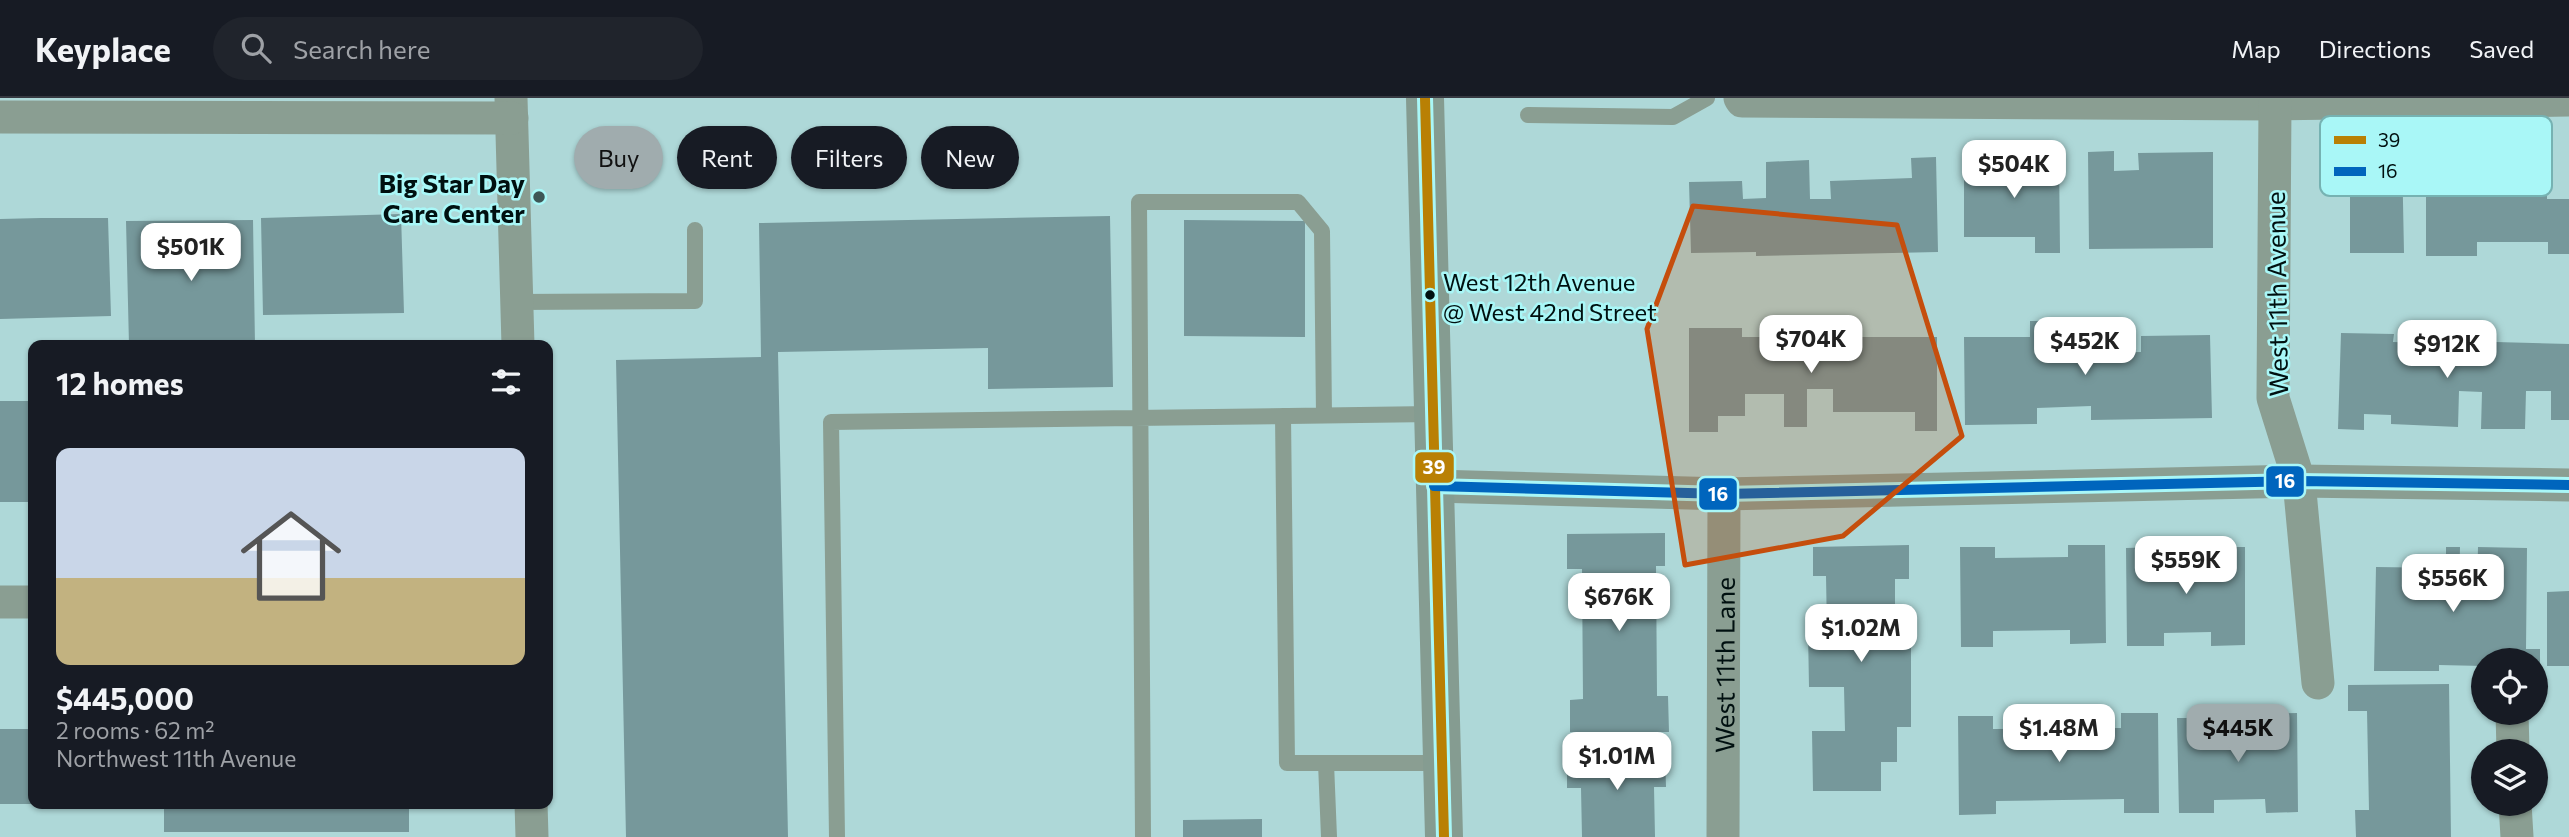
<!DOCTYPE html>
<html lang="en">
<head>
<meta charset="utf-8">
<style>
  :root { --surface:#171b24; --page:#20242c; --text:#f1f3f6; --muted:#9ea1a6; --line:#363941; --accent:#a0acae }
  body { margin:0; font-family:Commissioner,sans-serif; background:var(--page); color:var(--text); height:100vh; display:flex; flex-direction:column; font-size:26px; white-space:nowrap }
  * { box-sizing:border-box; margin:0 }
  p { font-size:23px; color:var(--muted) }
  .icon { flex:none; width:38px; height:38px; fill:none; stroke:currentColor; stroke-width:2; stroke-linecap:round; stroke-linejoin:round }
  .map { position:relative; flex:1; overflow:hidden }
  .details { position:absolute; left:28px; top:242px; width:525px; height:469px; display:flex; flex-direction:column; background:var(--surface); border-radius:14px; box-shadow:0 2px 5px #0004 }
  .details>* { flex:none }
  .banner { position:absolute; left:574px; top:28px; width:665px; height:63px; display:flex; gap:14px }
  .tools { position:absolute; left:2471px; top:550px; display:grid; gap:14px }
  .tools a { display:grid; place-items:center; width:77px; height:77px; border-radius:50%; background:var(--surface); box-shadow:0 2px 5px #0004; font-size:35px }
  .price { position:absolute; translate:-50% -60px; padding:0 16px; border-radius:14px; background:#fff; color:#222; font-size:23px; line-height:46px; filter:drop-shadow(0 2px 4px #0008) }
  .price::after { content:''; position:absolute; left:50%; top:42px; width:21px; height:16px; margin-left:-10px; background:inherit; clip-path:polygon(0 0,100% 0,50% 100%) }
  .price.selected { background:var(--accent); color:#111 }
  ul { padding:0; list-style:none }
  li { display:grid; align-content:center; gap:14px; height:371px; padding:0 28px }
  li+li { border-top:2px solid var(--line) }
  li span { display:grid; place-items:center; height:217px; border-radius:14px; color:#555 }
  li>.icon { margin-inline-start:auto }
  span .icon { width:126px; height:126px; fill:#fffc; stroke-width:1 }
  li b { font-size:30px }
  h2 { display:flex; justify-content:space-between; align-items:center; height:84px; padding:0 28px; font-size:30px }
  .tag { padding:0 24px; border-radius:32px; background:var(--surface); box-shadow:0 2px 5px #0004; font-size:24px; line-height:63px }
  .tag.selected { background:var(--accent); color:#111 }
  header { display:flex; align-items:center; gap:42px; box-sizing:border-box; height:98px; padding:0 35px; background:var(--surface); border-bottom:2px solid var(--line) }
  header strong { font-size:33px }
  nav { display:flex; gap:38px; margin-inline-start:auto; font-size:24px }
  .search { width:490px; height:63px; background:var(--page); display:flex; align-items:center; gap:18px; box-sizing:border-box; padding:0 24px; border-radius:38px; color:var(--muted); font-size:26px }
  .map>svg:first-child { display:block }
  .building { fill:#76989b }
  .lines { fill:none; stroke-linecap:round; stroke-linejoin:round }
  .lane { stroke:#8a9e92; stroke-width:16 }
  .street { stroke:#8a9e92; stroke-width:33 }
  .secondary { stroke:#859c91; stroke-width:38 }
  .bus-1-casing { stroke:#a9f7f7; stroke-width:16 }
  .bus-2-casing { stroke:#a9f7f7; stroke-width:16 }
  .bus-1 { stroke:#b98004; stroke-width:10 }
  .bus-2 { stroke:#0065bd; stroke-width:10 }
  .marked { fill:#c54e0d; fill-opacity:0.2; stroke:#c54e0d; stroke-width:5; stroke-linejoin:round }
  .poi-dot { fill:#3d5656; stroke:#a9f7f7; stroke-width:2.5 }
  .bus-dot { fill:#001010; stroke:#a9f7f7; stroke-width:2.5 }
  .labels { text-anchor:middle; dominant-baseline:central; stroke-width:5; stroke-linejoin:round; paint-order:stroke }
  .bus-label { font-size:24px; fill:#001010; stroke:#a9f7f7; text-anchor:start }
  .poi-label { font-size:26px; font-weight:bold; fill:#001010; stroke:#a9f7f7; text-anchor:end }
  .street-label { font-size:26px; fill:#001010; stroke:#a9f7f7 }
  .key { fill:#a9f7f7; stroke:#76b2b2; stroke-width:2 }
  .key-label { font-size:19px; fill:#001010 }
  .line-badge { stroke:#a9f7f7; stroke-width:2.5 }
  .badge-label { font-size:19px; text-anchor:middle; font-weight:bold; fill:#fff }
</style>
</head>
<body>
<header>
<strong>Keyplace</strong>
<div class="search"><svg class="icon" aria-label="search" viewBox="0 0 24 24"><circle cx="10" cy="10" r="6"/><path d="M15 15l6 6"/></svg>Search here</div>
<nav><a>Map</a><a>Directions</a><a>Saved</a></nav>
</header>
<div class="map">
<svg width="2569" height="739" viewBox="0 0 2569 739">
  <rect width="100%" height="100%" fill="#aed8d8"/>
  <path class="building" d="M2114 53V73L2139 72 2138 55 2213 54V150L2089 151 2088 54Z
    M2350 54H2402L2404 155H2350Z
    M1936 59 1938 154 1756 158V154L1691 155 1689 84 1742 83 1743 101 1766 100V64L1809 62 1810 101H1831L1830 83 1912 80 1911 60Z
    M2059 59 2060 155H2035V139H1964V61Z
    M2426 60H2454V76H2479V65L2547 66V101H2569V156H2548V144H2477V158H2426Z
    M401 116 404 215 263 217 261 120Z
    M1110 118 1113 289 988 291V250L778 254 788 739H626L616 262 761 259 759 125Z
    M41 120H108L111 218 0 221V121Z
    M253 122 255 247H129L126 123Z
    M1184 122 1305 123V239L1184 238Z
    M2088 222 2089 255 2141 254V238L2210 237 2212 320 2091 322V308L2037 310V326L1965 327 1964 239H2030V223Z
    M1689 230H1742V239H1937V333H1915V314H1833V291H1807V329H1784V296H1745V318H1718V334H1689Z
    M2341 235 2394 236 2393 244 2459 246V243L2569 246V322H2551V293H2526L2525 331H2481L2482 294 2459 293 2458 329 2391 326V317L2364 316V332L2338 331Z
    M0 303H33V404H0Z
    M1665 435V468H1656L1657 598H1668L1669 634H1570V602L1583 601 1582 471H1567V436Z
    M1909 447V481H1895V530H1911V629H1897V664H1881V693H1813L1812 633H1845L1844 589H1809L1808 533H1827L1826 478H1813V449Z
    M2068 447H2105L2106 545 2070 546V532L1993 533V549H1961L1960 449H1995V460L2068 459Z
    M2159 449V461H2208L2207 449H2245V547L2211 548V534L2164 535V548H2127L2126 450Z
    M2446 449H2460L2459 491H2477L2478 449 2527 450 2526 551H2540V568H2536V562H2483V568L2439 567V573H2374L2376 469 2446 470Z
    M2569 493V568H2547V494Z
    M2449 586 2451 739H2356L2355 712H2369L2367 613H2348V587Z
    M2121 615H2158L2159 715H2124V701L1996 703V716L1959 717 1958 618H1993V631L2121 630Z
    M2297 615 2298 714 2266 715 2265 701 2214 702V715H2179L2177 620H2213V630H2259V616Z
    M0 631H33V706H0Z
    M1665 655 1666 689H1654L1655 739H1582L1581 690H1567V657Z
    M164 705H409V734H164Z
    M1262 721V739H1183V722Z"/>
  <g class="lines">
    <path class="lane" d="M1528 17 1673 19 1707 0
      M516 204 695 203V132
      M1283 318 1287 665H1442
      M1326 665 1329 739
      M837 739 831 324 1432 316
      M1143 739 1139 104H1298L1322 133 1324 317"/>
    <g class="street">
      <path d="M511 0 518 247"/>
      <path d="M1740 0 1742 3 2275 6 2569 2"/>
      <path d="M2275 6 2273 300 2299 383 2318 585"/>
      <path d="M0 19 512 20"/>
      <path d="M1434 388 1724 396 2299 383 2569 387"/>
      <path d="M0 504H33"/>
      <path d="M2512 614 2513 653"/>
      <path d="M531 705 532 739"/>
      <path d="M2515 705 2517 739"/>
      <path id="s1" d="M1723 739 1724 396"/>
    </g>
    <path class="secondary" d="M1425 0 1444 739"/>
    <defs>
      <path id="bus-1" d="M1425 0 1444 739"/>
      <path id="bus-2" d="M1434 388 1724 396 2299 383 2569 387"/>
    </defs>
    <use href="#bus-1" class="bus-1-casing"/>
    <use href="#bus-2" class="bus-2-casing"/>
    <use href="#bus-1" class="bus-1"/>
    <use href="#bus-2" class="bus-2"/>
  </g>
  <path class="marked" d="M1693 108 1897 127 1962 338 1843 438 1685 467 1647 231Z"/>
  <circle class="poi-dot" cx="539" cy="99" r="7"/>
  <circle class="bus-dot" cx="1430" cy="197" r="6"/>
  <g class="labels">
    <g class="bus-label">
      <text x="1443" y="183">West 12th Avenue<tspan x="1443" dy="30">@ West 42nd Street</tspan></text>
    </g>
    <g class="poi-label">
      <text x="525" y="84">Big Star Day<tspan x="525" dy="30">Care Center</tspan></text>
    </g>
    <g class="street-label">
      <text transform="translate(2276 196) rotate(-91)">West 11th Avenue</text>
      <text stroke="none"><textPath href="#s1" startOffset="172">West 11th Lane</textPath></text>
    </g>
  </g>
  <rect x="2320" y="18" width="232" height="80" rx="10" class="key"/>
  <rect x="2334" y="38" width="32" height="8" fill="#b98004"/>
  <rect x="2334" y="69" width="32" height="9" fill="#0065bd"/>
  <g class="key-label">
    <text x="2378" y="49">39</text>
    <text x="2378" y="80">16</text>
  </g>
  <g class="line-badge">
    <rect x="1414" y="353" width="41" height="33" rx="7" fill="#b98004"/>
    <rect x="2265" y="367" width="40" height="33" rx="7" fill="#0065bd"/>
    <rect x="1698" y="379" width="40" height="34" rx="7" fill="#0065bd"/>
  </g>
  <g class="badge-label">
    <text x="1434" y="376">39</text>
    <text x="2285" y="390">16</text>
    <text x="1718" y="403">16</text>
  </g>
</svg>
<div class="tools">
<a><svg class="icon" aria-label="locate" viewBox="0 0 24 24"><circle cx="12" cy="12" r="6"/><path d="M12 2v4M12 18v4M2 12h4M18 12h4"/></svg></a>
<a><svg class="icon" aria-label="layers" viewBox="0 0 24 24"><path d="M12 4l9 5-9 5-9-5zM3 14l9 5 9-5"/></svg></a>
</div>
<b class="price" style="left:2014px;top:102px">$504K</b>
<b class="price" style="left:191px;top:185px">$501K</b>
<b class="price" style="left:1811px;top:277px">$704K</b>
<b class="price" style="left:2085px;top:279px">$452K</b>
<b class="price" style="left:2447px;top:282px">$912K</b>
<b class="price" style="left:2186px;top:498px">$559K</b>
<b class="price" style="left:2453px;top:516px">$556K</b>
<b class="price" style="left:1619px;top:535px">$676K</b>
<b class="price" style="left:1861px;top:566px">$1.02M</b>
<b class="price" style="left:2059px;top:666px">$1.48M</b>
<b class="price selected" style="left:2238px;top:666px">$445K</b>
<b class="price" style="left:1617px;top:694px">$1.01M</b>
<div class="banner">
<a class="tag selected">Buy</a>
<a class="tag">Rent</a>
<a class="tag">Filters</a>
<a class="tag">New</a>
</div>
<section class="details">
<h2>12 homes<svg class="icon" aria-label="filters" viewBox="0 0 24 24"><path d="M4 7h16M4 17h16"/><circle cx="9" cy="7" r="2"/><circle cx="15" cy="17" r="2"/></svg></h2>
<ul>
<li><span style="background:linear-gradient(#c9d6e8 60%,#c2b280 0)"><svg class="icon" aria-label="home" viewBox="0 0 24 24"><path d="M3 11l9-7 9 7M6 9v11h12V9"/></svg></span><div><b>$445,000</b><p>2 rooms · 62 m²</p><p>Northwest 11th Avenue</p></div></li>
</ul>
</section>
</div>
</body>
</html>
